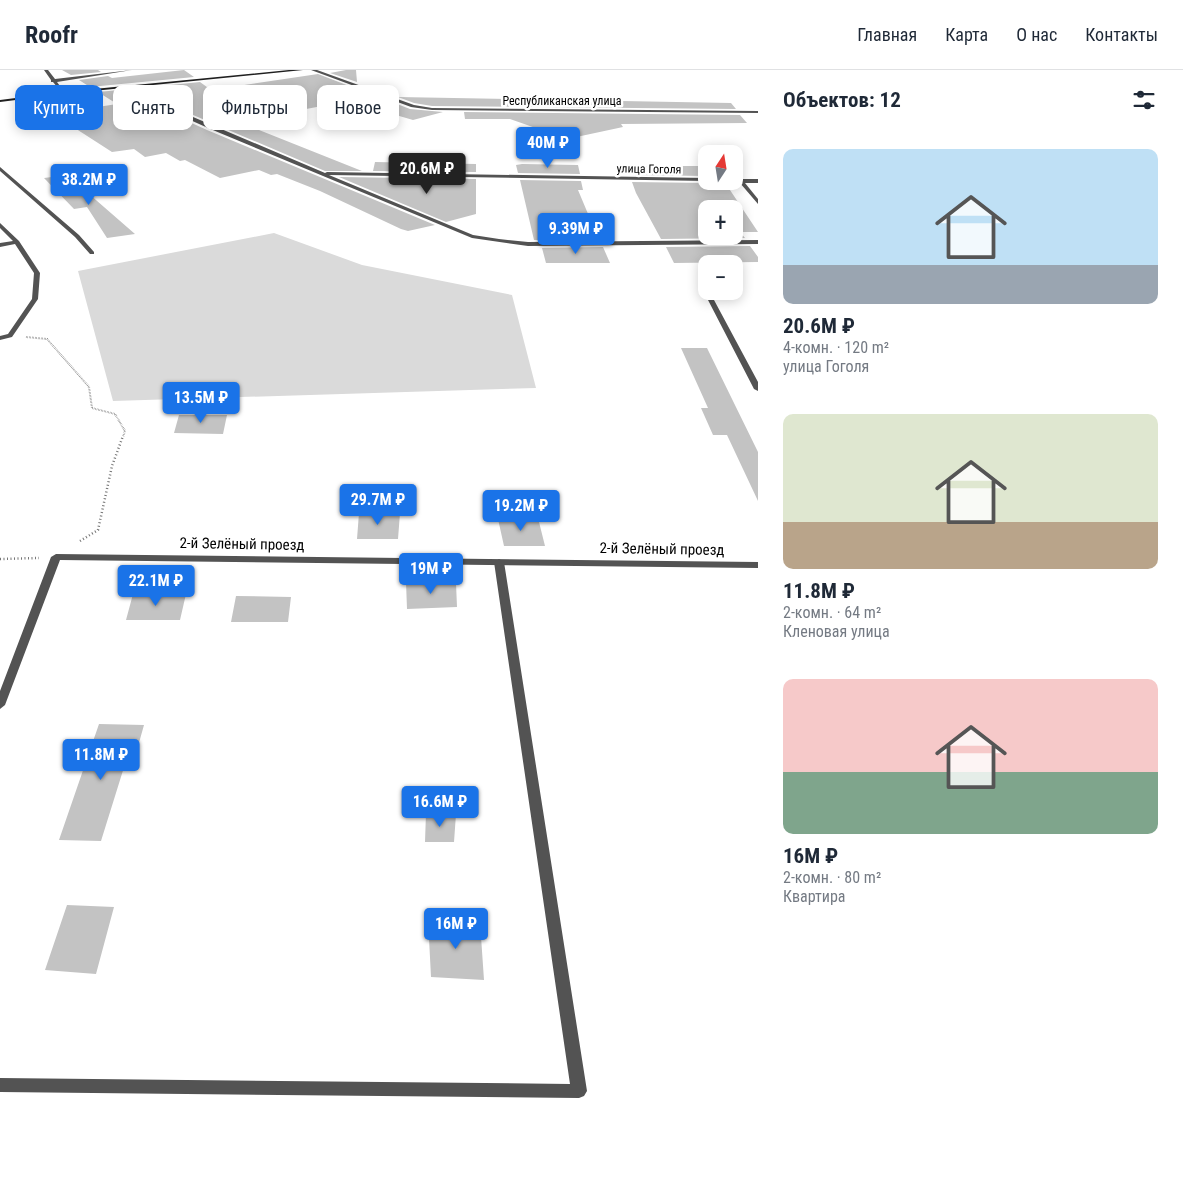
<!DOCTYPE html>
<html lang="ru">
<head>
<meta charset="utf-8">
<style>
  :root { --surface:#fff; --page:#f2f2f3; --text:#1f2937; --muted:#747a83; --line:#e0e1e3; --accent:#1a73e8 }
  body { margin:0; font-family:"Roboto Condensed",sans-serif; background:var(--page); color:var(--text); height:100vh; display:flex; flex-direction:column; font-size:19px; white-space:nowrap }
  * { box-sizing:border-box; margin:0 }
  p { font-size:16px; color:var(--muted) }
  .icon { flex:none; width:28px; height:28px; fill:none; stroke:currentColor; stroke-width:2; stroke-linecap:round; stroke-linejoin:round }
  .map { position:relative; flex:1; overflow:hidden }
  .sheet { display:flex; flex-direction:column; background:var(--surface); width:425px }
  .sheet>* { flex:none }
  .banner { position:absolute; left:15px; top:15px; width:475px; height:45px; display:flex; gap:10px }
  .needle { width:32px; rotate:12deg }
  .buttons { position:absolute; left:698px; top:75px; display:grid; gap:10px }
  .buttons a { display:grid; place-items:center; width:45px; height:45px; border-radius:10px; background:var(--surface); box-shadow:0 2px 12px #0003; font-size:25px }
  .price { position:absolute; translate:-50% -42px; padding:0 11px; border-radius:5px; background:var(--accent); color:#fff; font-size:16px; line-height:32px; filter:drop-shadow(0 1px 2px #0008) }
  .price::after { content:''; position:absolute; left:50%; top:30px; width:15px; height:11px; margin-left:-8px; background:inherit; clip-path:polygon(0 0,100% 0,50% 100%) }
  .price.active { background:#222; color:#fff }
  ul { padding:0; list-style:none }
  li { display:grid; align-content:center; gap:10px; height:265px; padding:0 25px }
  li span { display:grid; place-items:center; height:155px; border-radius:10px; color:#555 }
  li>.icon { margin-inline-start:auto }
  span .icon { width:90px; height:90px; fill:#fffc; stroke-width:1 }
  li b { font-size:21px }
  h2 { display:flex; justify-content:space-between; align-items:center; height:60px; padding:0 25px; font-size:21px }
  .tag { padding:0 18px; border-radius:10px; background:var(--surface); box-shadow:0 2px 12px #0003; font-size:18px; line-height:45px }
  .tag.active { background:var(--accent); color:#fff }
  header { display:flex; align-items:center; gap:30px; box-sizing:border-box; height:70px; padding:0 25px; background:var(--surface); border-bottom:1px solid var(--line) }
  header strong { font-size:24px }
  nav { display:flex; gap:28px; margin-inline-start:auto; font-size:18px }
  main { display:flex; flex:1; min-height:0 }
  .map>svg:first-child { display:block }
  .green { fill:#dadada }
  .building { fill:#c3c3c3; fill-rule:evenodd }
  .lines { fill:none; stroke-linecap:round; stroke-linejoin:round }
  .path-far1 { stroke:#757575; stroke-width:2; stroke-dasharray:0.5 1; stroke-linecap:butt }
  .path { stroke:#757575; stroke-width:2.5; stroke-dasharray:1 2.5; stroke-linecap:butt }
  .service { fill:#535353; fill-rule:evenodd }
  .minor { fill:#535353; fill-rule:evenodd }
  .secondary { fill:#202020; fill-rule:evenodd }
  .labels { text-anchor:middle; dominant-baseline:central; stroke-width:5; stroke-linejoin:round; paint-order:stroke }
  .far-street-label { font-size:12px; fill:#000; stroke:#fff }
  .street-label { font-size:15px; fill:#000; stroke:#fff }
</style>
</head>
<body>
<header>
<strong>Roofr</strong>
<nav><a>Главная</a><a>Карта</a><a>О нас</a><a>Контакты</a></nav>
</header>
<main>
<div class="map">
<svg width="758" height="1118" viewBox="0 0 758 1118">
  <rect width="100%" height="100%" fill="#fff"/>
  <path class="green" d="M274 163 362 195 512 225 536 318 113 331 78 201Z"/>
  <path class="building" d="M62 0H98L101 2 71 5Z
    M184 0 194 7 90 17 79 10 108 6 112 8Z
    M346 0H356L357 12 330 3Z
    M318 4 357 19 358 27H379L410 39 443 42 413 50 348 31 239 52 362 101H325L132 19 200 12 211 20Z
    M119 20 207 60 435 155 408 161 401 159 320 121 277 104 271 105 259 100 220 108 185 90 180 91 166 83 145 87 134 79 112 82 53 44 117 34 98 22Z
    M398 27 509 29 510 31 568 32 567 30 731 33 736 39 432 36 414 33Z
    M464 42 740 45 747 53 621 54 623 57 567 69 510 49H465Z
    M375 92 476 94V102L373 101Z
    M522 94 578 95 580 104 518 103 516 95Z
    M627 96H706V106L630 105Z
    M68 105 81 117 135 164 107 168 87 137 74 139 44 108Z
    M339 107 476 109V144L446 152Z
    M520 110 581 111 583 120H578L599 170H534Z
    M709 111H724L758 162H740L745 168 661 169 636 123 632 112 707 113ZM706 139H734V166H706Z
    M750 176 758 187V192L674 193 666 177Z
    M603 177 610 193H546L542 178Z
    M681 278H707L758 382V431L727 365H713L701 338H708Z
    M179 345H227L223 364 174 363Z
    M359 443H400L398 469H357Z
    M538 448 545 476H504L498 449Z
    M406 512 456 513 457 537 407 539Z
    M133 524H186L180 550H126Z
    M236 526 291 527 288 552H231Z
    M99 654 144 655 133 694H125L101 771 59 770Z
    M426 743 456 744 454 772H425Z
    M67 835 114 837 96 904 45 900Z
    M428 849 480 852 484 910 431 907Z"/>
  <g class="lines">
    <path class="path-far1" d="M26 267 47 269 89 317 92 338 115 344 125 361 123 367"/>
    <path class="path" d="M80 471 98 460 112 396 123 366
      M0 489 39 488"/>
    <path class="service" d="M499 489 504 492 587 1021 584 1026 579 1028 0 1022V1008L570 1014 494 492Z"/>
    <path class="minor" d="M44 0H48L55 9 132 0 57 12 65 23 63 24 53 12H51V10Z
      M311 0H317L414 35 432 38 758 41V43L432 40 411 37Z
      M120 16 325 103 327 102 706 108 707 111 329 105 473 165 499 169 528 172 758 170V174L528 176 472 168 208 58 119 18Z
      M0 97 79 165 94 182V184H90L75 167 0 101Z
      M734 109H758V113H745L758 129V134L740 113 732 112Z
      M0 153 19 171 40 203 38 229 12 267 0 270V266L8 264 32 229 34 203 15 174 0 177V173L13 171 0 158Z
      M711 228 714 230 758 312V321L754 319 708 230Z
      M56 484 758 492V498L60 490 5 635 0 639V621L51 487Z"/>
    <path class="secondary" d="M289 0H303L63 24 0 32V30L63 22Z"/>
  </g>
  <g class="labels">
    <g class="far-street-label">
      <text x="562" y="31">Республиканская улица</text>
      <text transform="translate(649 99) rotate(1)">улица Гоголя</text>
    </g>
    <g class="street-label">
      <text transform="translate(242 474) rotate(1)">2-й Зелёный проезд</text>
      <text transform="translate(662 479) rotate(1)">2-й Зелёный проезд</text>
    </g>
  </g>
</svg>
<div class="buttons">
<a><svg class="needle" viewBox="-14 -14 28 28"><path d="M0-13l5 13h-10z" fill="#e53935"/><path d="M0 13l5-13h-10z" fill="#747a83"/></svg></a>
<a>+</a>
<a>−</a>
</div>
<b class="price" style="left:548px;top:99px">40M ₽</b>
<b class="price active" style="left:427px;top:125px">20.6M ₽</b>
<b class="price" style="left:89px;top:136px">38.2M ₽</b>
<b class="price" style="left:576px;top:185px">9.39M ₽</b>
<b class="price" style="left:201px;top:354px">13.5M ₽</b>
<b class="price" style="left:378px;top:456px">29.7M ₽</b>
<b class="price" style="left:521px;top:462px">19.2M ₽</b>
<b class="price" style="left:431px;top:525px">19M ₽</b>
<b class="price" style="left:156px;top:537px">22.1M ₽</b>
<b class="price" style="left:101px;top:711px">11.8M ₽</b>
<b class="price" style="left:440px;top:758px">16.6M ₽</b>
<b class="price" style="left:456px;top:880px">16M ₽</b>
<div class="banner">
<a class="tag active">Купить</a>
<a class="tag">Снять</a>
<a class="tag">Фильтры</a>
<a class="tag">Новое</a>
</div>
</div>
<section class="sheet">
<h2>Объектов: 12<svg class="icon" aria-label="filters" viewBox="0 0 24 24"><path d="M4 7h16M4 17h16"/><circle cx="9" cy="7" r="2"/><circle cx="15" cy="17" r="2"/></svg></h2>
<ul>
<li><span style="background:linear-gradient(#bfe0f5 75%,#9aa5b1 0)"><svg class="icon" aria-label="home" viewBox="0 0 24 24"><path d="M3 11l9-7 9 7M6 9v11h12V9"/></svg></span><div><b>20.6M ₽</b><p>4-комн. · 120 m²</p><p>улица Гоголя</p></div></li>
<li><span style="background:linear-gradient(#dfe7d0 70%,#b9a48a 0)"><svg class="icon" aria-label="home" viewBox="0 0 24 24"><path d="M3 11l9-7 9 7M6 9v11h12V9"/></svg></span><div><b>11.8M ₽</b><p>2-комн. · 64 m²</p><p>Кленовая улица</p></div></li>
<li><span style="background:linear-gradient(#f6c9c9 60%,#7fa58c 0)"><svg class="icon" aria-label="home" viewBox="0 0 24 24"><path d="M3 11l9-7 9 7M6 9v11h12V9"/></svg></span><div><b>16M ₽</b><p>2-комн. · 80 m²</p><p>Квартира</p></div></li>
</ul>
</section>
</main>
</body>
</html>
